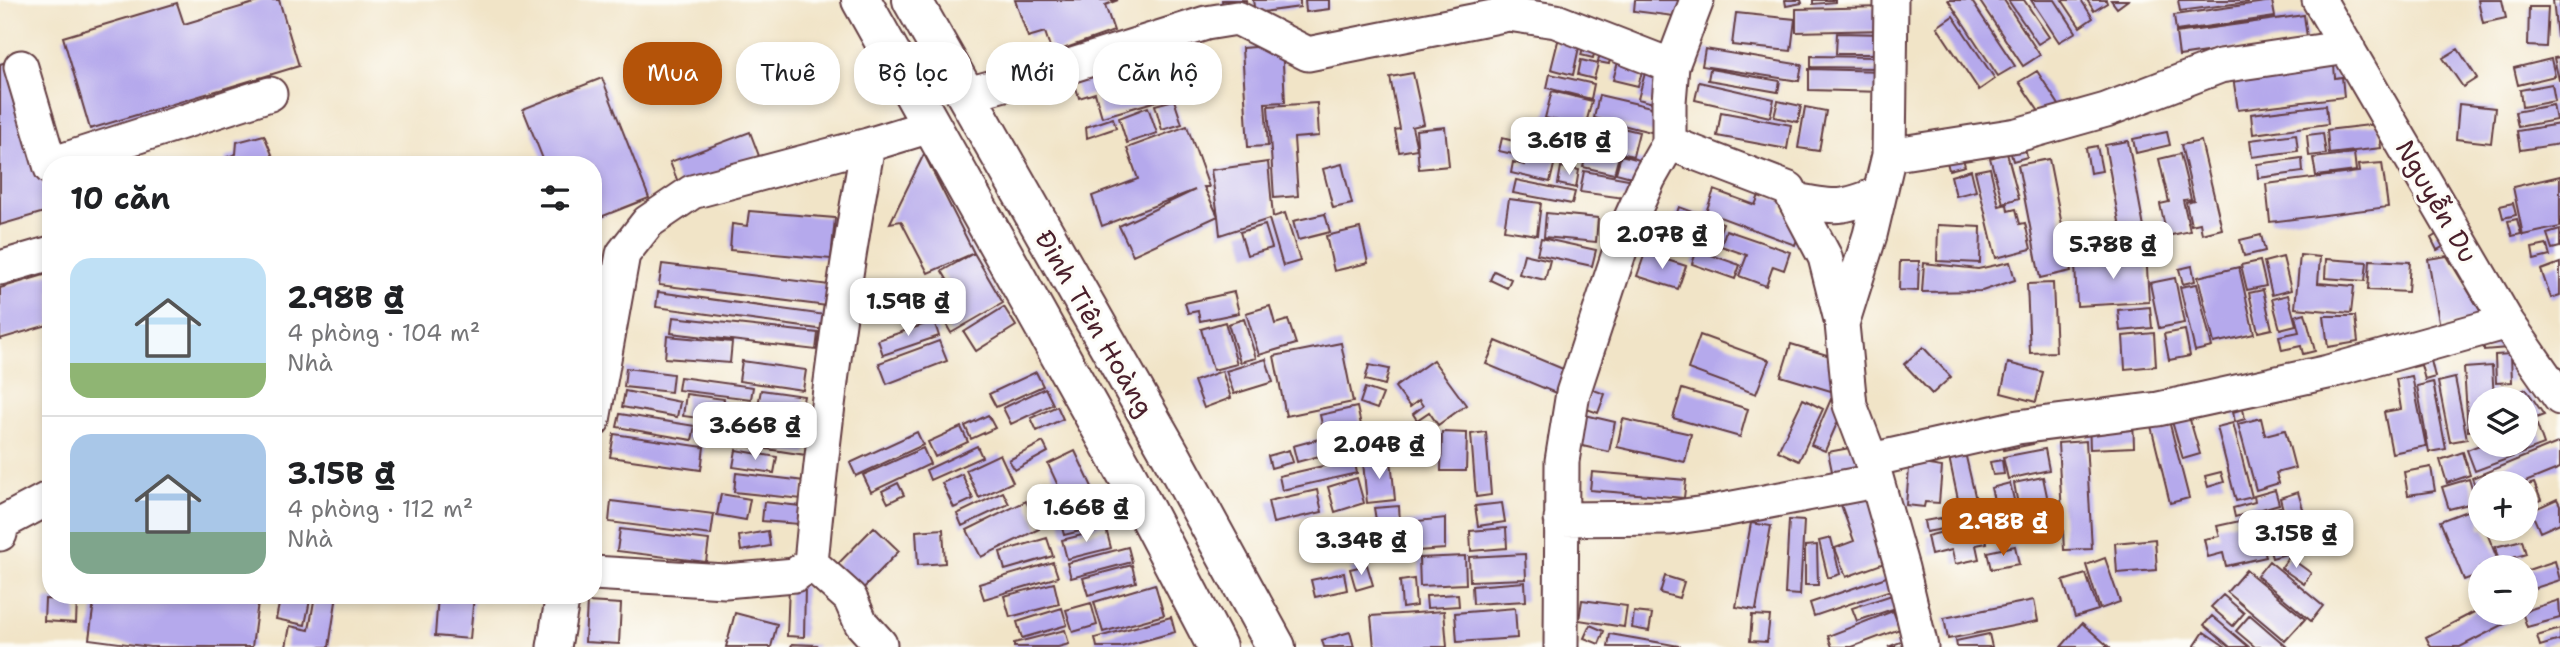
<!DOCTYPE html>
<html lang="vi">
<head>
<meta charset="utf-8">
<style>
  :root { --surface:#fff; --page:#f2f2f2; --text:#202124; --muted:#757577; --line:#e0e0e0; --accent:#b45309 }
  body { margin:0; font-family:"Shantell Sans",sans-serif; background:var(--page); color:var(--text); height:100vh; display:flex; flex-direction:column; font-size:26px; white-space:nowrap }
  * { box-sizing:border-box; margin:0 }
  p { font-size:23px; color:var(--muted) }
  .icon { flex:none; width:38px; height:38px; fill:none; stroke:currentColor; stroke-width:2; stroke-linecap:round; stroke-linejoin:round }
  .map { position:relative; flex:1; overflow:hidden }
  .sheet { position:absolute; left:42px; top:156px; width:560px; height:448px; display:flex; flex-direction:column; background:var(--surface); border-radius:28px; box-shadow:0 4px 10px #0003 }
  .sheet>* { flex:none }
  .guide { position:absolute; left:623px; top:42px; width:665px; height:63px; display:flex; gap:14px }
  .tools { position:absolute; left:2468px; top:387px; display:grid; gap:14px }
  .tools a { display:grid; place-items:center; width:70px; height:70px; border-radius:50%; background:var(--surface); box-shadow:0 4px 10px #0003; font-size:35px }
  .price { position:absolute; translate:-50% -60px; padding:0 16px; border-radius:14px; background:#fff; color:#222; font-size:23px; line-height:46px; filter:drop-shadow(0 2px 4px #0008) }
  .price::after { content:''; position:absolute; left:50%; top:42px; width:21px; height:16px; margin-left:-10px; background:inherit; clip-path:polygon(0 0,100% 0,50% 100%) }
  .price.selected { background:var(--accent); color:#fff }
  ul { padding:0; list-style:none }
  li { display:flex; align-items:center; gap:21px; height:175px; padding:0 28px }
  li+li { border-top:2px solid var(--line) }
  li span { display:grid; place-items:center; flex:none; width:196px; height:140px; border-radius:21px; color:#555 }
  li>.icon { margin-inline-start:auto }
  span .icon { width:84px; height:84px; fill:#fffc; stroke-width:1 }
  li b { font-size:30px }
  h2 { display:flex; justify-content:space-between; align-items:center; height:84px; padding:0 28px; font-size:30px }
  .chip { padding:0 24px; border-radius:28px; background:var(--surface); box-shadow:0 4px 10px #0003; font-size:24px; line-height:63px }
  .chip.selected { background:var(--accent); color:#fff }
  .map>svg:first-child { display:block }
  .building { fill:#b5a9ec }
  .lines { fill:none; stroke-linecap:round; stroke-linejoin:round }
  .minor-casing { stroke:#633d42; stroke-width:37 }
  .highway-casing { stroke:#633d42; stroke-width:42 }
  .minor { stroke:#fff; stroke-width:33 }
  .highway { stroke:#fff; stroke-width:38 }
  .labels { text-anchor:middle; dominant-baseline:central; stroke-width:6; stroke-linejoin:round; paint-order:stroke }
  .street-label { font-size:26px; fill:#4a1f2b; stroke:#fdfcf7 }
</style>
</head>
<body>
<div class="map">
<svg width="2560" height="647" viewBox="0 0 2560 647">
  <rect width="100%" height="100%" fill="#fdfcf7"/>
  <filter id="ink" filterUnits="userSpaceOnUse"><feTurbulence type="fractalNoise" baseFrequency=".0143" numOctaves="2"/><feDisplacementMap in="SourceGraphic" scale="14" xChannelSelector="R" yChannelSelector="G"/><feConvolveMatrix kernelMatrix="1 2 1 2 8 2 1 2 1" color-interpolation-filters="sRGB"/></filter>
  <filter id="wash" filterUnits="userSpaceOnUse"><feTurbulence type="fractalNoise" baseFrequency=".00686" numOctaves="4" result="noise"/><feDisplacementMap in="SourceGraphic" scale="28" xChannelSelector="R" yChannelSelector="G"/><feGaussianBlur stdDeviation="1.57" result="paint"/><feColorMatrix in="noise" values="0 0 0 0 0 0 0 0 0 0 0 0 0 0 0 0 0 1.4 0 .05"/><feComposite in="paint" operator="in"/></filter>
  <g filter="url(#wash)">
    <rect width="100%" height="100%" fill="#f1e4c7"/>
    <g id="blocks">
      <path class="building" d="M264 0H279L299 66 90 129 63 37 177 3 184 24Z
        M1015 0H1118L1105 5 1114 31 1052 53 1045 32 1028 37Z
        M1222 0H1246L1247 6 1223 9Z
        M1253 0H1300V7L1255 13Z
        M1305 0H1329V9L1306 12Z
        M1635 0H1683L1681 17 1634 11Z
        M1785 0H1801L1802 3 1786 6Z
        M1813 0H1835V2L1813 4Z
        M1948 0H1971L2015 66 1998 76Z
        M1979 0H2004L2040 55 2023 66Z
        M2008 0H2024L2049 37 2038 44Z
        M2031 0H2055L2076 32 2059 42Z
        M2062 0H2081L2093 18 2080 27Z
        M2087 0H2106L2107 3 2094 11Z
        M2111 0H2128L2117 8Z
        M2178 0H2248V2L2180 11Z
        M2478 0H2502L2506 18 2483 23Z
        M2553 0H2560V37H2557Z
        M2272 1 2275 17 2176 31 2174 15Z
        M1885 7V30L1796 32V9Z
        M2529 7H2548L2546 47 2528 46Z
        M1736 13 1795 19 1791 51 1732 45Z
        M2304 15 2307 37 2179 56 2176 33Z
        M1953 16 1995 79 1979 90 1937 27Z
        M1560 33 1581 38 1573 75 1551 69Z
        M1837 33 1886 34 1885 54H1836Z
        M1585 40 1597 43 1593 58 1581 55Z
        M1282 45 1285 102 1265 103 1268 146 1248 147 1242 48Z
        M1601 48 1612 51 1609 64 1598 62Z
        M1705 49 1802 65 1799 81 1702 66Z
        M2458 49 2477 78 2463 87 2443 58Z
        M1154 54 1167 98 1102 117 1095 93 1079 98 1073 77Z
        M1811 56 1879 57 1878 68 1811 67Z
        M2560 57V80H2559L2554 58Z
        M2551 59 2555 76 2518 85 2514 68Z
        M1581 60 1598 64 1594 79 1578 75Z
        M6 62 51 210 0 225V64Z
        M1618 62 1643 68 1638 86 1613 80Z
        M2334 65 2335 78 2342 77 2344 97 2238 110 2233 77Z
        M1710 69 1780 81 1778 92 1708 80Z
        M1809 69 1884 71 1883 92 1809 90Z
        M2037 71 2061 108 2044 119 2019 82Z
        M1413 73 1424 124 1412 127 1417 149 1399 152 1395 130 1400 129 1390 77Z
        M1645 73 1667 79 1661 105 1638 99Z
        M1550 74 1594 84 1591 99 1547 88Z
        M602 78 649 198 593 220V164H545L523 109Z
        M1699 82 1774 99 1770 117 1695 100Z
        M2552 84 2555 101 2522 107 2520 90Z
        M1552 91 1592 101 1585 127 1545 118Z
        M1599 95 1664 110 1659 134 1594 118Z
        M1174 100 1182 124 1162 130 1155 105Z
        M1778 101 1801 106 1798 122 1774 117Z
        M1317 103 1319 136 1294 138 1298 196 1274 198 1268 106Z
        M2459 104 2495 108 2491 143 2456 139Z
        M2326 105 2328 124 2253 134 2251 114Z
        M2553 105 2556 120 2518 127 2515 112Z
        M1148 107 1157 133 1127 143 1119 118Z
        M1805 107 1826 111 1819 151 1798 148Z
        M1721 112 1791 125 1787 149 1717 136Z
        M1113 118 1116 128 1087 138 1086 127Z
        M1590 120 1639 132 1633 156 1584 144Z
        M1543 122 1580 131 1576 151 1538 142Z
        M2378 124 2381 148 2329 154 2327 130Z
        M2560 124V144L2520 150 2517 131Z
        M1187 126 1209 187H1204L1218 216 1211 170 1268 162 1273 217 1285 213 1300 261 1283 266 1269 219 1220 235 1218 216 1133 255 1119 226 1195 190 1102 226 1092 196 1138 179 1127 148Z
        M1445 127 1449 166 1419 169 1416 130Z
        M750 132 759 156 680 187 670 162Z
        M2167 132 2170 145 2136 153 2133 139Z
        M2323 133 2326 154 2309 156 2307 135Z
        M2296 134 2298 151 2252 157 2250 140Z
        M264 135 276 164H227L225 158 236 154 237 142Z
        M2022 136 2027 157 2013 161 2007 139Z
        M1502 138 1557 152 1550 182 1511 173 1513 162 1524 165 1526 157 1499 151Z
        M2128 141 2147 244 2124 249 2105 145Z
        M2201 141 2222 229 2202 234 2200 223 2191 225 2186 202 2194 200 2181 145Z
        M2097 146 2102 171 2090 173 2086 148Z
        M1960 147 1965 166 1949 170 1944 150Z
        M1588 149 1619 156 1614 174 1583 167Z
        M2007 153 2019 198 2003 203 1990 158Z
        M2354 153 2356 171 2316 176 2313 158Z
        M924 154 974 253 928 273 901 221 890 223Z
        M2180 154 2191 199 2183 200 2190 231 2167 236 2160 204 2169 202 2159 159Z
        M1621 155 1647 162 1643 180 1616 173Z
        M2302 158 2303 172 2258 178 2257 164Z
        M2049 159 2071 271 2040 278 2018 165Z
        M2382 163 2388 207 2270 222 2266 184 2359 172 2358 165Z
        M1342 164 1352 204 1333 208 1323 169Z
        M1561 167 1579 170 1576 188 1558 184Z
        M1990 168 1999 206 2007 204 2008 211 2016 209 2020 224 2025 223 2031 249 1996 258 1975 171Z
        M1971 170 1976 191 1956 196 1951 176Z
        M1584 171 1634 180 1631 199 1580 192Z
        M2560 176V227L2523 235 2513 187Z
        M1516 180 1575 192 1572 204 1513 193Z
        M1714 190 1755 205 1760 193 1784 202 1781 211 1804 219 1795 245 1706 212Z
        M1509 199 1541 203 1537 235 1504 230Z
        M2513 203 2516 215 2503 218 2500 206Z
        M1679 207 1723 223 1716 242 1672 226Z
        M749 211 835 218 831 259 730 250 732 224 747 226Z
        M1546 213 1598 218 1596 242 1544 237Z
        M1325 214 1330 232 1298 240 1293 221Z
        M2517 219 2521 234 2512 236 2508 221Z
        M2112 224 2115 258 2073 261 2070 228Z
        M1265 225 1272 248 1247 255 1240 232Z
        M1938 225 1981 227 1980 263 1937 261Z
        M1360 228 1368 263 1334 271 1326 236Z
        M1726 230 1790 252 1784 270 1773 266 1766 286 1739 276 1747 255 1721 246Z
        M2560 230V247L2552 249 2547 234Z
        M2439 233 2446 245 2437 250 2431 238Z
        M2261 235 2265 251 2244 256 2240 240Z
        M1541 238 1596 250 1592 266 1537 254Z
        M2547 245 2550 256 2534 260 2532 248Z
        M1697 250 1740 265 1735 279 1692 264Z
        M2146 251 2149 302 2077 306 2075 263 2121 261 2120 252Z
        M974 253 1003 303 951 333 943 319 950 315 938 293 951 286 942 271Z
        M1645 253 1686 266 1678 289 1637 276Z
        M1524 254 1550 260 1545 280 1519 274Z
        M2300 255 2320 257 2318 283 2354 286 2351 313 2295 308Z
        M2447 256 2484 317 2440 327 2428 259Z
        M2283 257 2291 290 2272 295 2264 262Z
        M2326 259 2367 262 2365 281 2325 278Z
        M2370 260 2410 262 2408 292 2368 290Z
        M1900 261H1919L1918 291 1899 290Z
        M2260 261 2266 286 2247 290 2241 265Z
        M2010 262 2015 280 1982 291 1922 292 1924 263 1978 269Z
        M2560 263V295L2551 298 2541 270Z
        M662 264 838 286 835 307 659 285Z
        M2192 266 2195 281 2183 284 2179 269Z
        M2239 267 2254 334 2214 343 2198 277Z
        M1494 271 1511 279 1507 288 1490 280Z
        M51 273V324L0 339V288Z
        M2175 278 2184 323 2159 328 2150 283Z
        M593 280 603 281 593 343Z
        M2053 283 2056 352 2030 353 2027 284Z
        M2197 284 2212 347 2195 351 2180 287Z
        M2263 290 2272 329 2258 332 2249 293Z
        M658 292 833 316V331L656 307Z
        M1234 292 1239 313 1200 321 1198 311 1188 313 1185 303Z
        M2288 295 2296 325 2280 329 2272 299Z
        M1270 306 1275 324 1288 320 1296 344 1259 355 1246 313Z
        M1004 307 1016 326 976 351 964 332Z
        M2150 307 2152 328 2120 331 2118 310Z
        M2305 313 2315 351 2303 354 2301 346 2282 350 2279 336 2299 332 2295 316Z
        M2324 316H2355L2358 342 2328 347Z
        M673 317 818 333 816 350 671 333Z
        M1244 319 1256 358 1240 362 1228 324Z
        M934 321 939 336 883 355 878 340Z
        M1225 322 1237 364 1213 370 1201 329Z
        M2185 330 2190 356 2169 360 2164 334Z
        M2154 333 2156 366 2125 369 2123 336Z
        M2505 334 2507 348 2484 350 2483 336Z
        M1700 335 1769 360 1756 394 1688 369Z
        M667 336 732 342 730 363 665 358Z
        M939 341 947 361 887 384 879 363Z
        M1496 341 1568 371 1558 394 1486 364Z
        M1341 343 1353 402 1286 416 1274 356Z
        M1791 344 1843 360 1834 392 1781 376Z
        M1923 347 1951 377 1932 394 1904 364Z
        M2428 348 2435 377 2425 380 2421 365 2413 367 2409 353Z
        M2511 354 2512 382 2496 383 2495 355Z
        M1266 359 1273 382 1234 394 1226 371Z
        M1433 360 1466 405 1438 425 1429 412 1417 420 1413 414 1423 406 1419 400 1410 407 1395 387Z
        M742 361 806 370 803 390 739 381Z
        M2008 363 2043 372 2036 402 2001 393Z
        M1369 365 1389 369 1385 385 1365 380Z
        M2492 366 2494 399H2480V430L2468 431 2464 368Z
        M626 368 673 374 671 392 624 387Z
        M1222 371 1231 398 1204 408 1194 381Z
        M1036 372 1043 386 996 407 989 394Z
        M2412 376 2426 446 2392 453 2384 412 2401 409 2396 379Z
        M680 377 753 387 751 399 678 390Z
        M2455 378 2467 439 2450 442 2438 382Z
        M2433 382 2446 449 2429 452 2417 386Z
        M1045 388 1053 404 1011 424 1003 408Z
        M1365 388 1383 394 1377 409 1360 403Z
        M1591 389 1605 394 1598 413 1584 408Z
        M1682 389 1748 409 1740 437 1673 418Z
        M2526 389 2544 415 2525 422V399H2504Z
        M761 390 804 396 801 411 758 405Z
        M625 391 680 402 677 417 622 407Z
        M686 394 724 399 721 421 683 416Z
        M1803 399 1823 409 1799 461 1778 451Z
        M1831 399 1845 405 1825 451 1811 445Z
        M732 404 763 411 759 427 728 420Z
        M1057 406 1063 419 1037 431 1031 418Z
        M1357 407 1363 434 1326 443 1320 415Z
        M2243 409 2245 419 2235 422 2233 412Z
        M2167 413 2189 498 2170 503 2149 418Z
        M2188 413 2200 454 2183 459 2171 418Z
        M620 414 695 426 692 440 617 427Z
        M988 415 995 428 971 439 965 426Z
        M1585 415 1615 422 1609 452 1578 445Z
        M2133 417 2134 447 2090 449 2089 419Z
        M2261 418 2265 435 2285 430 2295 468 2276 473 2279 483 2256 490 2238 424Z
        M1623 419 1691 434 1685 462 1617 447Z
        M2233 423 2252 497 2236 501 2217 427Z
        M2537 425 2544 445 2475 471 2467 450 2482 444H2525V429Z
        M732 427 809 439 806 455 729 443Z
        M961 427 968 442 935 457 928 442Z
        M1429 429 1437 434 1430 447 1421 442Z
        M2029 430 2033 444 2004 450 2002 436Z
        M917 432 923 445 856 476 850 463Z
        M1442 432 1467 433 1466 471H1441Z
        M1486 432 1491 495 1476 497 1471 434Z
        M614 434 704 447 701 470 610 457Z
        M1319 439 1323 455 1297 462 1293 446Z
        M1352 440 1355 455 1340 459 1336 444Z
        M2086 441 2092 549 2064 550 2058 443Z
        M1043 442 1048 452 1015 470 1009 460Z
        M2560 442V468L2523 483H2480V498L2472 478Z
        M1963 444 1976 500 1959 504 1947 448Z
        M977 446 982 457 930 480 926 470Z
        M1855 447 1860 471 1833 476 1828 452Z
        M923 448 930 464 871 492 863 475Z
        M2045 449 2049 470 2008 479 2003 457Z
        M736 450 777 457 774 473 733 467Z
        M1289 450 1293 462 1271 468 1268 456Z
        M1075 451 1093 489 1065 501 1048 464Z
        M2463 452 2470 475 2447 483 2440 460Z
        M1000 454 1013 482 979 498 966 470Z
        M1910 457 1928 458V465L1942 467 1939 503 1925 502 1924 507 1906 505Z
        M1354 459 1357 473 1282 490 1279 476Z
        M1391 459 1395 500 1367 503 1363 462Z
        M2002 460 2004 474 1993 475 1990 462Z
        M2431 467 2435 491 2408 495 2404 472Z
        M1592 472 1686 480 1684 498 1590 490Z
        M2221 472 2224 482 2208 487 2205 476Z
        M736 473 804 481 802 499 734 492Z
        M962 474 973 499 954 508 942 483Z
        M2043 477 2051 515 2021 521 2014 483Z
        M1357 478 1364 503 1335 512 1328 487Z
        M2469 479 2476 502 2449 509 2442 487Z
        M898 483 904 495 888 503 882 491Z
        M2010 483 2015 504 1996 508 1991 488Z
        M2534 483 2541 500 2525 506V486Z
        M1317 490 1322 512 1273 523 1268 501Z
        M2275 490 2279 504 2235 517 2233 508 2255 502 2254 496Z
        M1003 492 1009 504 962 526 957 514Z
        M1868 492 1893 560 1846 577 1835 548 1854 541 1840 502Z
        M2298 492 2305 516 2286 521 2280 498Z
        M721 494 750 499 746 520 717 515Z
        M2557 499 2560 505V523L2540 532 2531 511Z
        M611 501 714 514 711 535 609 522Z
        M1026 501 1039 529 981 557 967 530Z
        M764 502 800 506 799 524 762 521Z
        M1502 503 1505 522 1478 526 1475 506Z
        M1107 505 1112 523 1064 535 1059 516Z
        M1399 506 1400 523 1445 518V549L1373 554 1372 546 1311 554 1307 537 1377 526 1374 508Z
        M2280 507 2286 525 2265 531 2260 513Z
        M2477 507 2480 514V528H2485L2500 566 2480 567V574L2464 580 2440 521Z
        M1981 512 1987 543 1976 545 1979 559 1955 564 1952 550 1931 555 1927 536 1947 531 1944 520Z
        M2258 517 2266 557 2226 566 2223 553 2208 557 2204 539 2220 536 2217 526Z
        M1941 518 1943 529 1926 532 1924 521Z
        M1789 520 1804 521 1800 595 1785 594Z
        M1751 523 1771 526 1756 610 1736 607Z
        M2301 526 2307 548 2272 558 2266 536Z
        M874 527 899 551 857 595 832 570Z
        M1506 528 1507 548 1471 551 1470 531Z
        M620 529 709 540 706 562 617 551Z
        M943 529 945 563 918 565 916 531Z
        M1106 529 1111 548 1067 559 1062 540Z
        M768 531 770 546 741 551 739 536Z
        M1047 538 1053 556 1005 570 1000 552Z
        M1831 538 1840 574 1828 578 1819 541Z
        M2155 539 2157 570 2117 573 2115 543Z
        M2522 540 2526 554 2499 562 2495 547Z
        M1817 545 1818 585H1805V546Z
        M2015 546 2019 564 1991 569 1987 552Z
        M1128 547 1132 562 1071 578 1067 563Z
        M1525 554 1526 579 1470 581 1469 557Z
        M1465 556 1466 584 1420 586 1419 558Z
        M2289 557 2311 573 2304 584 2281 568Z
        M2105 558 2120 602 2100 609 2086 565Z
        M2269 561 2323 606 2311 621 2257 576Z
        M2555 561 2560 580 2529 590 2525 571Z
        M1053 562 1058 577 984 599 979 584Z
        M1132 565 1136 582 1088 595 1083 578Z
        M1367 565 1373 585 1356 590 1350 569Z
        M2246 570 2305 619 2285 641 2227 592Z
        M1344 573 1347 590 1315 597 1311 580Z
        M2086 574 2098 610 2075 617 2063 581Z
        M1892 575 1897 588 1814 616 1810 603Z
        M1665 576 1684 582 1679 598 1660 593Z
        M1414 579 1416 606 1402 608 1400 581Z
        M1525 582 1526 601 1473 604 1472 586Z
        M1054 583 1059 604 1010 617 1004 596Z
        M1155 584 1164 615 1103 632 1094 602Z
        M789 586H805L804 637 787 636Z
        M1458 594 1459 606 1427 608 1426 596Z
        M1895 594 1899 607 1857 621 1852 608Z
        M95 595H259L252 647H150L89 639Z
        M281 595H311L305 625 276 619Z
        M315 595H337L329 647H286L290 626 309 630Z
        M438 595H474L470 639 435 636Z
        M2223 595 2244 613 2233 626 2211 607Z
        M45 599 77 600 76 623 44 621Z
        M1582 600 1627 606 1624 627 1579 620Z
        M2034 600 2038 621 1948 639 1944 618Z
        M2559 600 2560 618 2527 627 2522 612Z
        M587 602 621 604 619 644 585 642Z
        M1091 603 1097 625 1073 632 1066 610Z
        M1062 608 1067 625 1022 638 1017 622Z
        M1515 608 1517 638 1457 642 1455 613Z
        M2480 609V612H2511L2514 619 2460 647H2431L2426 637Z
        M1444 611 1447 647H1374L1371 616Z
        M1893 611 1900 629 1852 647H1832L1828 636Z
        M1634 612 1652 614 1649 631 1632 628Z
        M735 613 777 624 771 647H726Z
        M1752 615 1770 616 1767 642 1750 641Z
        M2250 615 2287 647H2255L2236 631Z
        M2212 616 2249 647H2230L2204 625Z
        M1171 617 1175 632 1121 647H1097L1095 638Z
        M2082 623 2109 647H2061Z
        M1590 625 1604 631 1599 644 1584 638Z
        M2560 629V640L2540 646 2537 636Z
        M1065 630 1069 644 1058 647H1014V643Z
        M1350 632 1354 647H1324L1322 640Z
        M2204 632 2226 647H2194Z
        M1610 634 1679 646 1678 647H1608Z
        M1989 634 1992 647H1957L1956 641Z
        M1908 639 1911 647H1888Z
        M792 644 817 645 816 647H791Z"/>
    </g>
  </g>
  <g filter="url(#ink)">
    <use href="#blocks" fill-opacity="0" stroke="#633d42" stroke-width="2"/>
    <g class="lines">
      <defs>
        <path id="minor" d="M1891 0 1889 155 1870 235 1842 324 1850 405 1871 460 1902 568 1921 647
          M2319 0 2507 322 2560 398
          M21 67 51 168
          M964 95 1060 69 1206 23 1237 18 1308 54 1508 14 1556 21 1672 66
          M1669 143 1789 189 1825 257 1842 324
          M1889 155 2017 135 2106 110 2220 66 2348 47
          M51 164 270 94
          M1795 200C1835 208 1842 209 1880 193
          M0 268 51 253
          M593 420 623 254 648 222 692 192 868 145 930 126
          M1871 460 2018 427 2158 409 2328 372 2507 322
          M1561 519 1670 518 1712 512 1875 481
          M0 534 2 523 51 497
          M811 563 850 598 861 623 880 644
          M593 573 725 581 795 575 811 563C824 423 842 284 868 145
          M554 647 563 595
          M1561 647 1562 461 1573 393 1630 220 1649 178 1669 143V102L1672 66 1697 0"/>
        <path id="highway" d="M861 0 1127 475 1217 647
          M912 0 1171 455 1276 647"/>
      </defs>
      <use href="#minor" class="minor-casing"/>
      <use href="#highway" class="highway-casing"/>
      <use href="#minor" class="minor"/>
      <use href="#highway" class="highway"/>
    </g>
  </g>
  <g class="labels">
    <g class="street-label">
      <text transform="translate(2437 201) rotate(60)">Nguyễn Du</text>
      <text transform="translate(1095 323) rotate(60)">Đinh Tiên Hoàng</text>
    </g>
  </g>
</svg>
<div class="tools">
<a><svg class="icon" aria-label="layers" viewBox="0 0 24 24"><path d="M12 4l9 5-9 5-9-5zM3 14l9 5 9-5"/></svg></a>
<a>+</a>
<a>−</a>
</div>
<b class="price" style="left:1569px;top:177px">3.61B ₫</b>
<b class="price" style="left:1662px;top:271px">2.07B ₫</b>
<b class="price" style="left:2113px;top:281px">5.78B ₫</b>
<b class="price" style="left:908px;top:338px">1.59B ₫</b>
<b class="price" style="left:755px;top:462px">3.66B ₫</b>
<b class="price" style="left:1379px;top:481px">2.04B ₫</b>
<b class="price" style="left:1086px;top:544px">1.66B ₫</b>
<b class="price selected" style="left:2003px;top:558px">2.98B ₫</b>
<b class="price" style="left:2296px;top:570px">3.15B ₫</b>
<b class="price" style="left:1361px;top:577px">3.34B ₫</b>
<div class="guide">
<a class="chip selected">Mua</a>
<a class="chip">Thuê</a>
<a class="chip">Bộ lọc</a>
<a class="chip">Mới</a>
<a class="chip">Căn hộ</a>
</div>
<section class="sheet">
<h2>10 căn<svg class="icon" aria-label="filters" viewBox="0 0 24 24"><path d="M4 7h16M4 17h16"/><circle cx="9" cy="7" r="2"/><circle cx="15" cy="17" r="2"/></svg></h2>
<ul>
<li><span style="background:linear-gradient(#bfe0f5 75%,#8fb573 0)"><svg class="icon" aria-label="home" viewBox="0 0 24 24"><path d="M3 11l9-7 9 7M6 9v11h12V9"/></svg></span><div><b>2.98B ₫</b><p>4 phòng · 104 m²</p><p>Nhà</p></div></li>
<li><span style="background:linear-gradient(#a9c7e8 70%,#7fa58c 0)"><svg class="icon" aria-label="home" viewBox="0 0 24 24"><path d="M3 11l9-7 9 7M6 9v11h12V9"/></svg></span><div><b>3.15B ₫</b><p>4 phòng · 112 m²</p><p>Nhà</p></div></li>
</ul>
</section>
</div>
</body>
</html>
